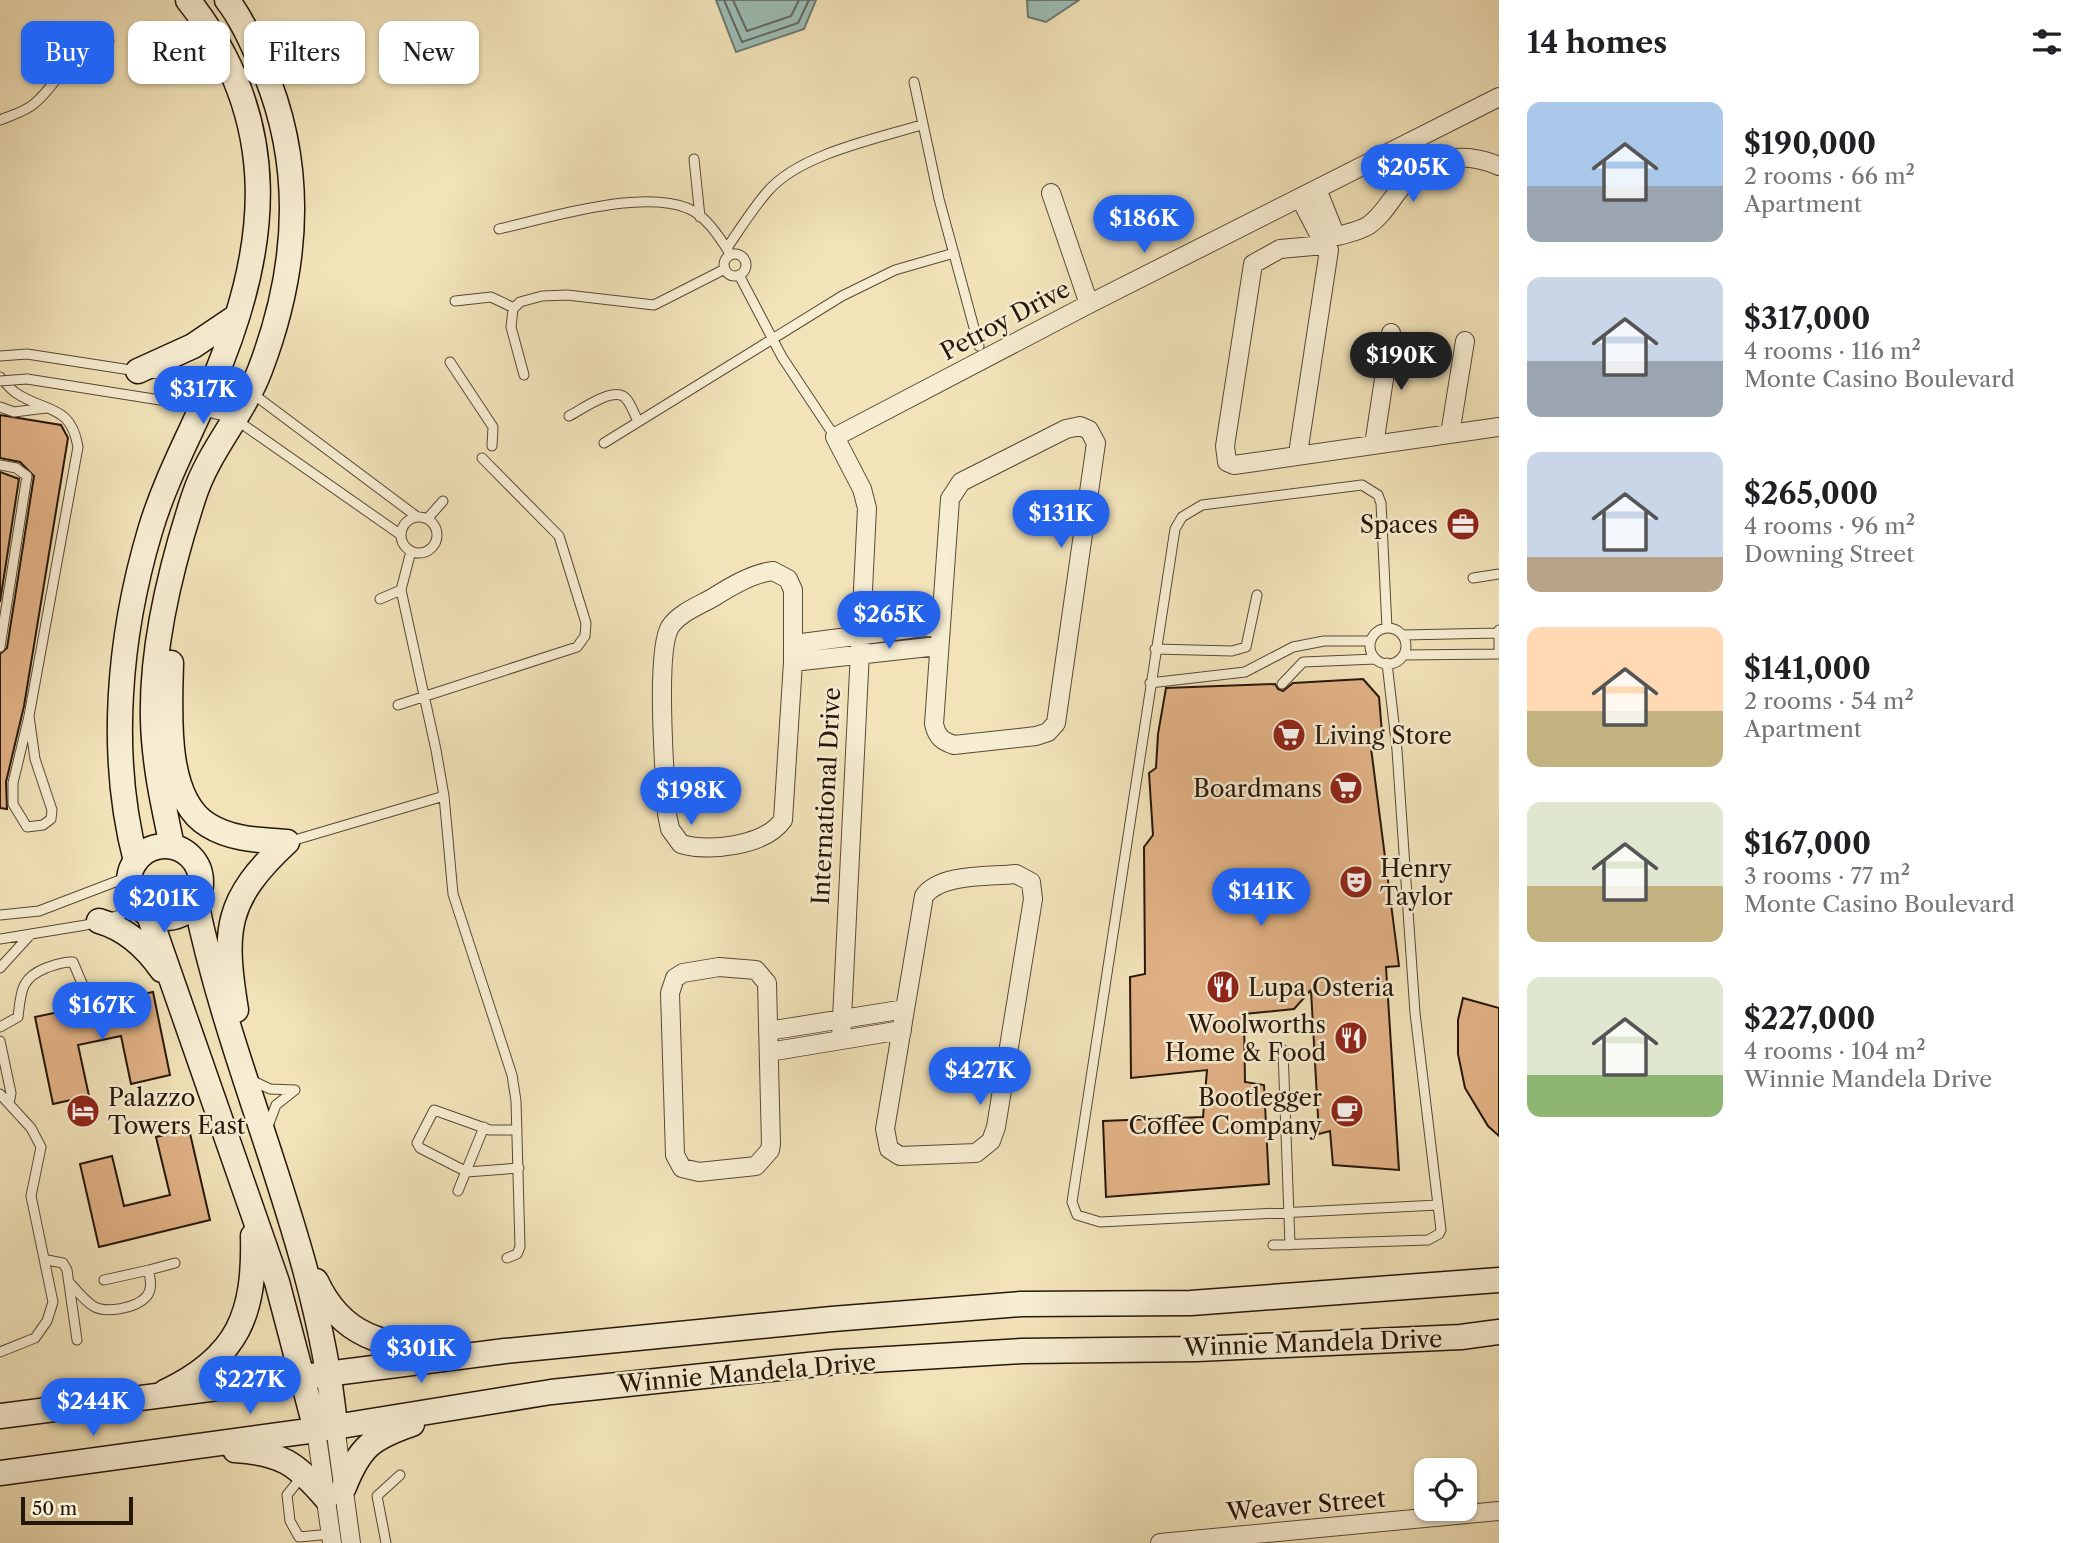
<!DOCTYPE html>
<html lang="en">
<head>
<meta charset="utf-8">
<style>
  :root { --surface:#fff; --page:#f2f2f2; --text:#202124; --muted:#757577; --accent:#2563eb }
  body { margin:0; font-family:"Libre Caslon Text",serif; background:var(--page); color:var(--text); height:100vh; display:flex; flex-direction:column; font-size:26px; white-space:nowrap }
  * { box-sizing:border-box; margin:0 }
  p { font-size:23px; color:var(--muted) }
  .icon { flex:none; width:38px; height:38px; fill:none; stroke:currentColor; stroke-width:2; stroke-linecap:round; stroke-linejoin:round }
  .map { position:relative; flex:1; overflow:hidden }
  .panel { display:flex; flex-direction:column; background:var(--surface); width:595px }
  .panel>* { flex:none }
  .guide { position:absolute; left:21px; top:21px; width:665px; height:63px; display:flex; gap:14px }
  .tools { position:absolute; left:1414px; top:1458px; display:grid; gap:14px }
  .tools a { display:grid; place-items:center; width:63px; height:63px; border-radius:14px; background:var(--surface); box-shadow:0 2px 5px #0004; font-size:35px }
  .scale { position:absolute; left:21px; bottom:18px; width:112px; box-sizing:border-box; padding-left:7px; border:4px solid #26160a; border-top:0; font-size:19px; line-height:24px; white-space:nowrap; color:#26160a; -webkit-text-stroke:5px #f7edd2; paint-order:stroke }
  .price { position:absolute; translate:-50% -60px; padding:0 16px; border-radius:24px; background:var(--accent); color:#fff; font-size:23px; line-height:46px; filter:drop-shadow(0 2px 4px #0008) }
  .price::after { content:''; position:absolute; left:50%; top:42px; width:21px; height:16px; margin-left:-10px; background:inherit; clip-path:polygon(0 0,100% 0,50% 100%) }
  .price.active { background:#222; color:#fff }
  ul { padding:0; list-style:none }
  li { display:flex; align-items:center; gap:21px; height:175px; padding:0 28px }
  li span { display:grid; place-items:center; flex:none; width:196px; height:140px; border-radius:14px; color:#555 }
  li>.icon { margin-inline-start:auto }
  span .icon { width:84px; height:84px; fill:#fffc; stroke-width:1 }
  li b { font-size:30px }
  h2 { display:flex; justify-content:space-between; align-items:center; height:84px; padding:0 28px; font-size:30px }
  .tag { padding:0 24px; border-radius:14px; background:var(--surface); box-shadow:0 2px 5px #0004; font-size:24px; line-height:63px }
  .tag.active { background:var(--accent); color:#fff }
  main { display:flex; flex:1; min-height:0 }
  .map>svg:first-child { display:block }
  .water { fill:#9cbdb6; stroke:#6d7a71; stroke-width:2 }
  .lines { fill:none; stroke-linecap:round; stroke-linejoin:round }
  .shore { stroke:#616a60; stroke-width:2 }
  .building { fill:#e2b286; stroke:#26160a; stroke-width:2 }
  .lane-casing { stroke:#594936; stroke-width:11 }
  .street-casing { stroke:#594936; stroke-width:20 }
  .secondary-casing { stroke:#26160a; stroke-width:27 }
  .lane { stroke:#f7edd2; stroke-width:9 }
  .street { stroke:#f7edd2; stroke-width:18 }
  .secondary { stroke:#f7edd2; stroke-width:24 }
  .lane-bridge-casing { stroke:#594936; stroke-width:11; stroke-linecap:butt }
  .lane-bridge { stroke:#f7edd2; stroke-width:9 }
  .labels { text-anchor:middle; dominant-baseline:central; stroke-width:5; stroke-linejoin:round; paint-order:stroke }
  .street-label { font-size:24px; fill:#26160a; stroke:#f7edd2 }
  .poi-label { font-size:24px; fill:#26160a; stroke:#f7edd2; text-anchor:end }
</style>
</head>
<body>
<main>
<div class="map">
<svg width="1499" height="1543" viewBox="0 0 1499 1543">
  <rect width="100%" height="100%" fill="#f2e3b9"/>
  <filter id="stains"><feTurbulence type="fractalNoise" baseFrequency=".00286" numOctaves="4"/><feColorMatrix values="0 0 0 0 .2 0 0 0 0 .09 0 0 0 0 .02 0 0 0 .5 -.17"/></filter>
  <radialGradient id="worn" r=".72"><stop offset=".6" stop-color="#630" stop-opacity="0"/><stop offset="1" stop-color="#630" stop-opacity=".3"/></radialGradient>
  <path class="water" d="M716 0H816L804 29 736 52Z
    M1027 0H1079L1046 22 1028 17Z"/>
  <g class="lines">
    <path class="shore" d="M724 0 742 42 798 23 809 0
      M733 0 747 31 791 16 799 0"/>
  </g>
  <path class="building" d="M0 415 61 425 68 438 24 706 6 782 7 809 0 808V654L7 648 34 476 20 462 0 458Z
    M0 472 19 479 0 602Z
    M1363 679 1379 697 1383 745 1371 748 1399 966 1386 967 1399 1170 1333 1165 1330 1131 1319 1134 1311 990 1294 1009 1244 1014 1245 1082 1264 1085 1269 1184 1106 1197 1103 1121 1203 1117 1207 1070 1131 1078 1130 977 1145 974 1144 847 1153 835 1149 773 1156 768 1158 734 1166 688 1275 684 1278 689 1283 691 1293 683Z
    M153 992 170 1075 131 1084 121 1036 78 1045 89 1096 53 1104 35 1017Z
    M1463 998 1499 1008V1136L1488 1126 1465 1088 1458 1054V1020Z
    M189 1129 210 1220 99 1247 80 1164 112 1156 124 1206 170 1195 156 1137Z"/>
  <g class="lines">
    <defs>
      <path id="lane" d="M914 82 939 199 979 346
        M0 120C12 115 25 112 35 103 59 83 73 43 109 41
        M694 159 700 217
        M499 229C548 218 640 189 687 208 706 215 720 238 731 255
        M727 248C740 229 753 208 768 191 800 154 876 139 921 125
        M724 265a11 11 0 1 1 22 0a11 11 0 1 1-22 0Z
        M739 275 782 357 835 437
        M455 301 491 297 514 308
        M0 356 27 354 137 371
        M450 362 493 427 492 446
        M151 373 213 382 249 391 416 516
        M524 375 511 327 513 309 520 302 542 296 567 295 654 305 725 269
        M0 377C5 382 10 389 16 393 46 413 71 404 78 447L29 716 13 783V804L27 827 43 825 51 819 52 810 35 759 29 716
        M27 379 160 400 235 419 401 535
        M0 407 14 412 46 408
        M569 416C581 410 609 389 623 396 630 400 634 414 638 421
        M604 443 842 296 895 270 954 253
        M0 465 16 468 27 476 0 647
        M401 535a18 18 0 1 1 36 0a18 18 0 1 1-36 0Z
        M428 518 443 501
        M411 551 401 590 436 750 444 796 453 894 512 1075 516 1101 520 1247 517 1254 507 1258
        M1473 578 1499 574
        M380 599 401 590
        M1387 628 1381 503 1378 495 1362 485 1202 505 1182 517 1175 529 1072 1202 1077 1215 1100 1222 1438 1205
        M1370 646a18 18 0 1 1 36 0a18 18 0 1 1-36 0Z
        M1499 630V651
        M1403 635 1498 633
        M1155 649 1232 651 1246 647 1257 595
        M1404 655 1499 654
        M1150 683 1245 672 1293 647 1324 641H1371
        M1282 684 1303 662 1376 659
        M398 705 577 647 585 636 586 623 559 536 482 458
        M288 842 444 796
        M0 915 39 911 128 877
        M0 939 86 925 140 909
        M0 968 30 935
        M0 1027 18 1017C21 993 20 978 46 968 55 965 63 961 73 962L84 988
        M0 1041 11 1093 9 1104
        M1283 1050 1290 1245
        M251 1080 270 1089 294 1090
        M0 1094 31 1128 41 1147 31 1196 53 1302 47 1321 35 1338 0 1352
        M268 1126 276 1105 295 1090
        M517 1130H490L434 1110 417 1143 420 1148 467 1172 519 1168
        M458 1191 484 1127
        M1273 1245 1428 1240 1439 1234 1441 1230 1415 1013 1397 750 1387 663
        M47 1260 63 1263 67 1270 77 1340
        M104 1280 149 1270
        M69 1282C76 1290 84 1300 93 1306 106 1314 136 1308 146 1297 153 1290 150 1279 149 1270L175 1263
        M303 1475 287 1495 290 1521 299 1537 331 1534
        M386 1543 377 1496 400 1475"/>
      <path id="street" d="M1317 189 1335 234
        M1051 193 1089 304
        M1300 198 1323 242
        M1338 236C1348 233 1360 231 1369 225 1385 214 1394 193 1408 180 1435 155 1467 152 1499 166
        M1324 245 1280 249 1253 264 1225 446 1227 462 1234 465 1499 427
        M1080 426 1089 430 1096 443 1056 723 1048 732 1036 736 954 745C942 741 937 737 934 724L950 499 961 482 1066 429Z
        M1450 434 1465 341
        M1374 445 1391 333
        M1300 455 1299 447 1329 250
        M773 571 788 579 793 590V662L783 820C765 846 710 852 681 844L670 829 667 814C665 779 655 652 670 627 679 613 700 605 714 597 731 586 753 573 773 571Z
        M794 644 940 625
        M793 662 938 646
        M1016 874 1031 882 1033 899 996 1127 991 1141 976 1153 900 1156 889 1149 885 1129 924 896C941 873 989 877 1016 874Z
        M719 967 756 970 767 983 771 1144 770 1150 756 1166 699 1172 682 1168 675 1155 670 993 675 978 683 973Z
        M768 1031 905 1009
        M841 1039 867 508 862 489 835 437 1089 304 1499 97
        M769 1052 902 1030
        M335 1426 351 1543
        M316 1430 332 1543
        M1160 1543 1499 1511"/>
      <path id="secondary" d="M138 371 193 346 236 317
        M171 663C170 709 163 798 208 825 232 840 260 840 287 842
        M129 882a36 36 0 1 1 72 0a36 36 0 1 1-72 0Z
        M172 846C163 804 154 763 153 720 151 646 171 566 194 496 209 450 243 415 260 370 299 268 306 166 262 65 252 43 242 19 227 0
        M136 861C108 755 119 635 150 531 165 480 191 433 212 384 270 250 284 122 188 0
        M196 902C232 1079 318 1245 335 1426
        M149 915 277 1282 316 1430
        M99 921C127 929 146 947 162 970
        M236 1010C223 929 225 900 287 842
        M316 1281C342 1338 384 1345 441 1350
        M165 1392C239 1357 255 1313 253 1236
        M0 1416 505 1351 832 1319 1021 1304 1191 1303 1499 1280
        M235 1450C281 1453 296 1463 326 1498
        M0 1473 316 1430 551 1392 837 1362 1022 1351 1197 1349 1461 1337 1499 1332
        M344 1487C360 1447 371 1438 412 1424"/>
    </defs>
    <use href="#lane" class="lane-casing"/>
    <use href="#street" class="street-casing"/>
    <use href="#secondary" class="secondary-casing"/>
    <use href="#lane" class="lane"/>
    <use href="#street" class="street"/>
    <use href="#secondary" class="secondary"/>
    <defs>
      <path id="lane-bridge" d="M0 381 27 379"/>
    </defs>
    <use href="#lane-bridge" class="lane-bridge-casing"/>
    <use href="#lane-bridge" class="lane-bridge"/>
  </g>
  <defs>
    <symbol id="office-disc" viewBox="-11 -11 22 22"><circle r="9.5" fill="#8f2418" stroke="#f7edd2"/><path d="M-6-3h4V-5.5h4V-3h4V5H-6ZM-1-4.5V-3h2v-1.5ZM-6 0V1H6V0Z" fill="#fff"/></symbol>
    <symbol id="supermarket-disc" viewBox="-11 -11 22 22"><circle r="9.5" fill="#8f2418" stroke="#f7edd2"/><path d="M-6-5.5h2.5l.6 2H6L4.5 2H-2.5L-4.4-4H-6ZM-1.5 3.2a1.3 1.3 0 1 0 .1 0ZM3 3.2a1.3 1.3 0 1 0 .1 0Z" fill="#fff"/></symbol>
    <symbol id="theatre-disc" viewBox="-11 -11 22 22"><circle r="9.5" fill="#8f2418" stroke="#f7edd2"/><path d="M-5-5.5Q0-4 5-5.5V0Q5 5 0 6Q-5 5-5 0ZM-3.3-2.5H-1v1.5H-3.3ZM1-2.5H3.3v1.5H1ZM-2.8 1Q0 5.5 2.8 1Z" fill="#fff"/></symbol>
    <symbol id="restaurant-disc" viewBox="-11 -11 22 22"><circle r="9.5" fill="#8f2418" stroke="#f7edd2"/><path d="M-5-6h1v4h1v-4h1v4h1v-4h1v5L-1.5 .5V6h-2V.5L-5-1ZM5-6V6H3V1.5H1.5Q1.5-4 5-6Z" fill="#fff"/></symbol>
    <symbol id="hotel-disc" viewBox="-11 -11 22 22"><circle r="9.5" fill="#8f2418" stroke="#f7edd2"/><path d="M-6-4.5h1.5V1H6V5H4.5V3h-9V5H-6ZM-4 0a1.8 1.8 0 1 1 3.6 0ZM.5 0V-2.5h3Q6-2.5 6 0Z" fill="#fff"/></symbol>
    <symbol id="cafe-disc" viewBox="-11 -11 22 22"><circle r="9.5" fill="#8f2418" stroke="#f7edd2"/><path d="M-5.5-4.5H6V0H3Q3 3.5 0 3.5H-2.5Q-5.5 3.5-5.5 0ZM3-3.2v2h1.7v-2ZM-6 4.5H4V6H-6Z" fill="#fff"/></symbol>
  </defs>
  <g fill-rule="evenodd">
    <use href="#office-disc" x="1444" y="505" width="38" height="38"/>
    <use href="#supermarket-disc" x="1270" y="716" width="38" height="38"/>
    <use href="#supermarket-disc" x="1327" y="769" width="38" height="38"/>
    <use href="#theatre-disc" x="1337" y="863" width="38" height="38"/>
    <use href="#restaurant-disc" x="1204" y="968" width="38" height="38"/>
    <use href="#restaurant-disc" x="1332" y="1019" width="38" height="38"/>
    <use href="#hotel-disc" x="64" y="1092" width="38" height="38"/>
    <use href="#cafe-disc" x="1328" y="1092" width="38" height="38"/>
  </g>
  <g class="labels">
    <g class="street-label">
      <text transform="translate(1005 320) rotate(-28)">Petroy Drive</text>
      <text transform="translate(826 796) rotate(-87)">International Drive</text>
      <text transform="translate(1313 1343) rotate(-2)">Winnie Mandela Drive</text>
      <text transform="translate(747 1373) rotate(-5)">Winnie Mandela Drive</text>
      <text transform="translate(1306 1505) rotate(-5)">Weaver Street</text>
    </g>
    <g class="poi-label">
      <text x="1438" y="524">Spaces</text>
      <text x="1314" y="735" text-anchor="start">Living Store</text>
      <text x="1322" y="788">Boardmans</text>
      <text x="1380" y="868" text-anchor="start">Henry<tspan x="1380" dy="28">Taylor</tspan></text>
      <text x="1248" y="987" text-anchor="start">Lupa Osteria</text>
      <text x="1326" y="1024">Woolworths<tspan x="1326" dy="28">Home &amp; Food</tspan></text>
      <text x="108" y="1097" text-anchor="start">Palazzo<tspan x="108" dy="28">Towers East</tspan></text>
      <text x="1322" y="1097">Bootlegger<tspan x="1322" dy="28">Coffee Company</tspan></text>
    </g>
  </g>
  <rect width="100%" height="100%" filter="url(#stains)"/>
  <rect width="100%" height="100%" fill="url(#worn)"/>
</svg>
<div class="tools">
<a><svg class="icon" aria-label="locate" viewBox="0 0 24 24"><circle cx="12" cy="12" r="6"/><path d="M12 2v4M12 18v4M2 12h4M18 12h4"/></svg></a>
</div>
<div class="scale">50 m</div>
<b class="price" style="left:1413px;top:204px">$205K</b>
<b class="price" style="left:1144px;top:255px">$186K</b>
<b class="price active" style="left:1401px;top:392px">$190K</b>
<b class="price" style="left:203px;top:426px">$317K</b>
<b class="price" style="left:1061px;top:550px">$131K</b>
<b class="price" style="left:889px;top:651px">$265K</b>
<b class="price" style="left:691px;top:827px">$198K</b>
<b class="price" style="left:1261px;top:928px">$141K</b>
<b class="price" style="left:164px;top:935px">$201K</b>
<b class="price" style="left:102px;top:1042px">$167K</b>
<b class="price" style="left:980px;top:1107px">$427K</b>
<b class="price" style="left:421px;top:1385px">$301K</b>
<b class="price" style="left:250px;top:1416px">$227K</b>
<b class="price" style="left:93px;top:1438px">$244K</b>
<div class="guide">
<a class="tag active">Buy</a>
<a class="tag">Rent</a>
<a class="tag">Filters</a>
<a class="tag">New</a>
</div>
</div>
<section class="panel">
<h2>14 homes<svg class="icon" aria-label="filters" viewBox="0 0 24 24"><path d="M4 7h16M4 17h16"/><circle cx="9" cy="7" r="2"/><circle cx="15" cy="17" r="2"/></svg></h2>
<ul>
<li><span style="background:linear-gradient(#a9c7e8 60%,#9aa5b1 0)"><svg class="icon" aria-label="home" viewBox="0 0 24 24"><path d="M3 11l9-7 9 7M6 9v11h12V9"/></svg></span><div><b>$190,000</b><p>2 rooms · 66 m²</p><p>Apartment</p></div></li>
<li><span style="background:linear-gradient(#c9d6e8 60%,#9aa5b1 0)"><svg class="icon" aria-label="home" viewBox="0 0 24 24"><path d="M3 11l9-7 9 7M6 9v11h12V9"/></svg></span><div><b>$317,000</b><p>4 rooms · 116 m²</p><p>Monte Casino Boulevard</p></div></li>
<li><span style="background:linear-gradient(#c9d6e8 75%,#b9a48a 0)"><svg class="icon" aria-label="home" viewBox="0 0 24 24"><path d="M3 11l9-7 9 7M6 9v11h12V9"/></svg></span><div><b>$265,000</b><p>4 rooms · 96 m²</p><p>Downing Street</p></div></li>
<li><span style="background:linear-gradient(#ffd9b3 60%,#c2b280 0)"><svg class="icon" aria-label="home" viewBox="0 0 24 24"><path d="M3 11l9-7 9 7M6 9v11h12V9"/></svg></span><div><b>$141,000</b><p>2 rooms · 54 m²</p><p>Apartment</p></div></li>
<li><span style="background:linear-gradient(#dfe7d0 60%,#c2b280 0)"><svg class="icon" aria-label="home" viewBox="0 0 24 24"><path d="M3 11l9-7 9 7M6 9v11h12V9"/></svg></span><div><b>$167,000</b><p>3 rooms · 77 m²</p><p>Monte Casino Boulevard</p></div></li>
<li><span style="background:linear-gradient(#dfe7d0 70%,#8fb573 0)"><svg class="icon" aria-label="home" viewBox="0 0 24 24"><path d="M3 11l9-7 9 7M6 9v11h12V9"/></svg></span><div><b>$227,000</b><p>4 rooms · 104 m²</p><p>Winnie Mandela Drive</p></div></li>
</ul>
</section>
</main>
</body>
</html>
